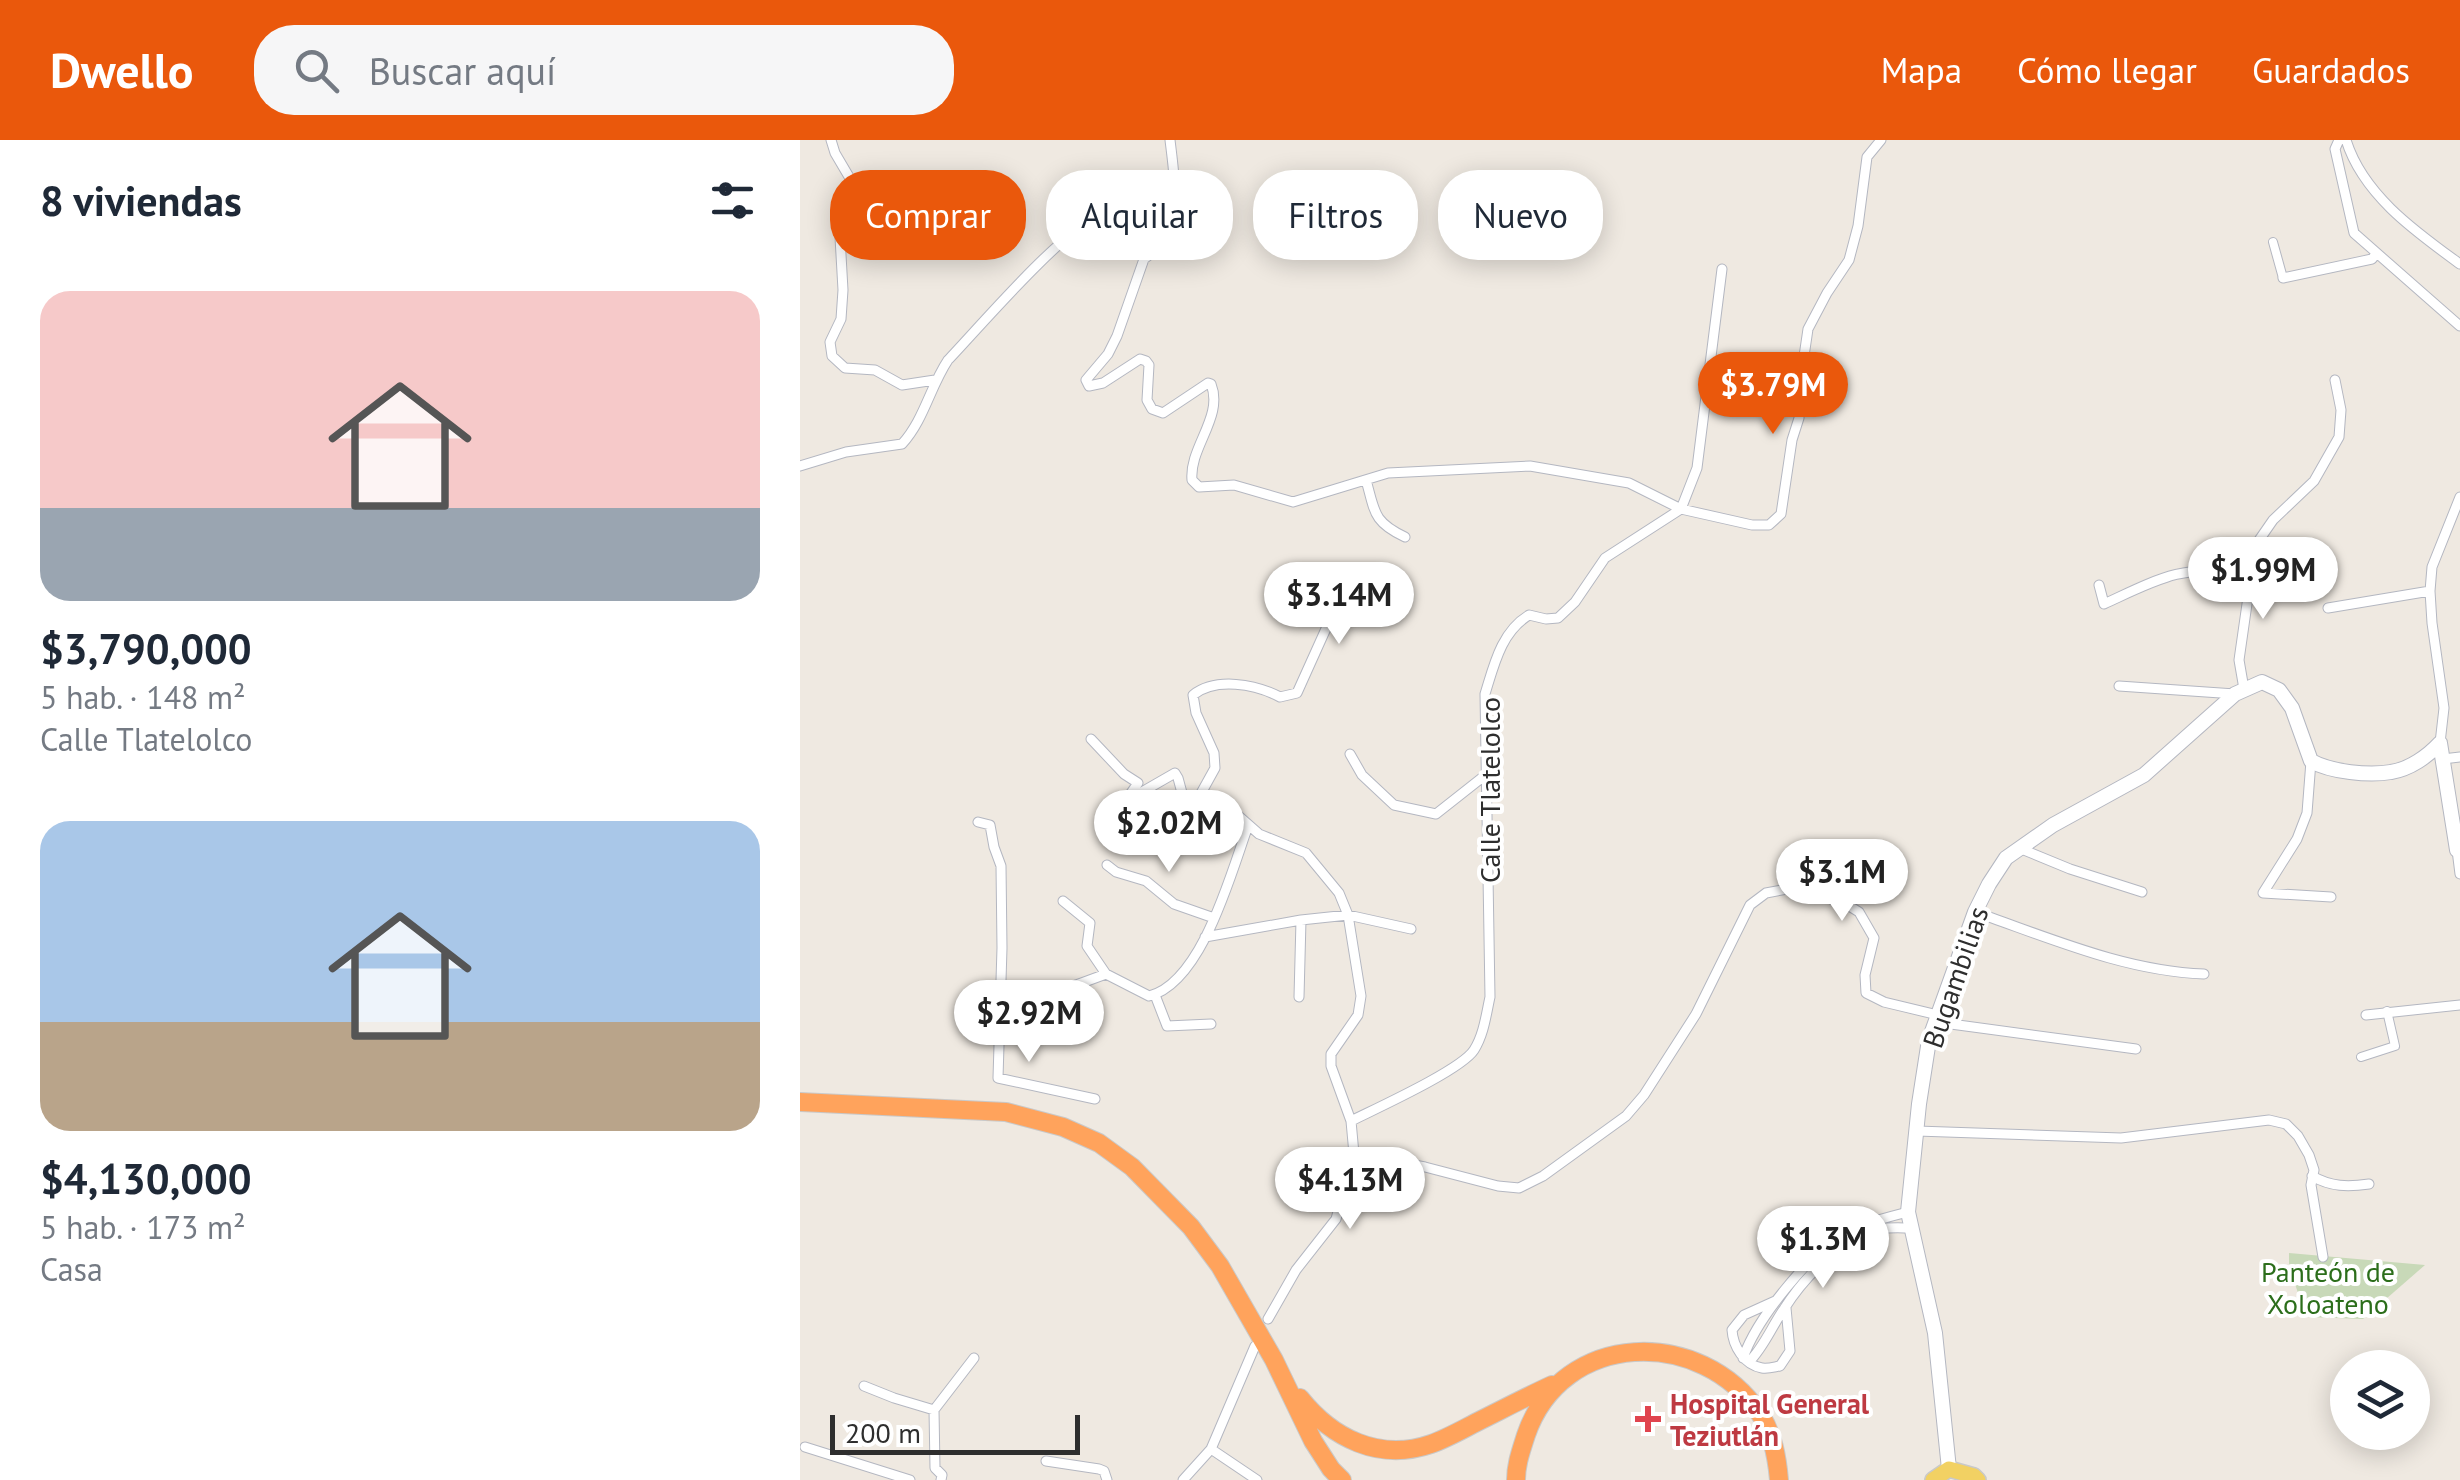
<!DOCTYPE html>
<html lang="es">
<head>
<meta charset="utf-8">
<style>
  :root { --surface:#fff; --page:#f6f6f7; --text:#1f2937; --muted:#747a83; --accent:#ea580c }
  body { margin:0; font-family:"PT Sans",sans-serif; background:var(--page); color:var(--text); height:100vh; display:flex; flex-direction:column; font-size:38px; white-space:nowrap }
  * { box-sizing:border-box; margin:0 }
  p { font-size:32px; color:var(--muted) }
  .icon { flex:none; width:55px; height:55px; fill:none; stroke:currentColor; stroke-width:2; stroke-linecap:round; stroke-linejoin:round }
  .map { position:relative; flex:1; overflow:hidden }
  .panel { display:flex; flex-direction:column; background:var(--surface); width:800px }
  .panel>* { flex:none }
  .guide { position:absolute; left:30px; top:30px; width:950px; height:90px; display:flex; gap:20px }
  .controls { position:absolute; left:1530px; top:1210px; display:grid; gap:20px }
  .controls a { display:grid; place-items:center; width:100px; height:100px; border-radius:50%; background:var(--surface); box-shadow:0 5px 25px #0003; font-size:50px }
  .scale { position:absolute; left:30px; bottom:25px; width:250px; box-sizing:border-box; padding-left:10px; border:5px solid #2e2e2e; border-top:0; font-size:28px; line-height:35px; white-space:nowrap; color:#2e2e2e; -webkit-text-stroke:8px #fff; paint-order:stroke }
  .price { position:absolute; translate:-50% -85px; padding:0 22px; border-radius:35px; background:#fff; color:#222; font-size:32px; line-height:65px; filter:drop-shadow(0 2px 5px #0008) }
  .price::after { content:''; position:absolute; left:50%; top:60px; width:30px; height:22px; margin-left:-15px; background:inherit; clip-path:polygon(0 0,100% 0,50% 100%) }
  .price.selected { background:var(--accent); color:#fff }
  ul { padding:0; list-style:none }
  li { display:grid; align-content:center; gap:20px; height:530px; padding:0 40px }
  li span { display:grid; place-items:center; height:310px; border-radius:30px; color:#555 }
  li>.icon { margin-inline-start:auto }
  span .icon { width:180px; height:180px; fill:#fffc; stroke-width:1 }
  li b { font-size:42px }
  h2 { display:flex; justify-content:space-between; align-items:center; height:120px; padding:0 40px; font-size:42px }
  .tag { padding:0 35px; border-radius:40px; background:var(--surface); box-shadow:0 5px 25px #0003; font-size:35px; line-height:90px }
  .tag.selected { background:var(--accent); color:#fff }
  header { display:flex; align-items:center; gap:60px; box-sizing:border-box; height:140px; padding:0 50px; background:var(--accent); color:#fff }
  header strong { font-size:48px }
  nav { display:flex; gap:55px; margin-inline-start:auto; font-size:35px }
  .search { width:700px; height:90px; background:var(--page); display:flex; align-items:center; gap:25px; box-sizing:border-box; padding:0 35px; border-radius:40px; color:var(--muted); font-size:38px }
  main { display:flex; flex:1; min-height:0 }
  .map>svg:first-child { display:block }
  .cemetery { fill:#c8d9b8 }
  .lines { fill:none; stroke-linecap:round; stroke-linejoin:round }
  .pedestrian-casing { stroke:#b4b7c1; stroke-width:10 }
  .minor-casing { stroke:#b4b7c1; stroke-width:11 }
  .secondary-casing { stroke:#b4b7c1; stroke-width:16 }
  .primary-casing { stroke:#c9c9c9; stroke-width:18 }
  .motorway-casing { stroke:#c9c9c9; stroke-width:20 }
  .pedestrian { stroke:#fff; stroke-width:8 }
  .minor { stroke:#fff; stroke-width:9 }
  .secondary { stroke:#fff; stroke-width:14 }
  .primary { stroke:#f2d163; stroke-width:15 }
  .motorway { stroke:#ffa35c; stroke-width:18 }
  .health-dot { fill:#e0444e; stroke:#fff; stroke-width:4 }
  .labels { text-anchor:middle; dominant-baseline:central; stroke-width:8; stroke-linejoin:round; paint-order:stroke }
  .street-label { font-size:28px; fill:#2e2e2e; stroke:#fff }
  .park-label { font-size:28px; fill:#2c6e1b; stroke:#fff }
  .health-label { font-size:28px; font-weight:bold; fill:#be3a42; stroke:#fff; text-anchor:start }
</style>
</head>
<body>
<header>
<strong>Dwello</strong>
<div class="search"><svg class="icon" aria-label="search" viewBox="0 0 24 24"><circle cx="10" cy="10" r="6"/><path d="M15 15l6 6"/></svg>Buscar aquí</div>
<nav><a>Mapa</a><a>Cómo llegar</a><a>Guardados</a></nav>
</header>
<main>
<section class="panel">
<h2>8 viviendas<svg class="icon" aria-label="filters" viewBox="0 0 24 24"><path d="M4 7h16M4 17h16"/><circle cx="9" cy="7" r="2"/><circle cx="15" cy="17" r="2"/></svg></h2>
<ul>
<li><span style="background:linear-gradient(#f6c9c9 70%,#9aa5b1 0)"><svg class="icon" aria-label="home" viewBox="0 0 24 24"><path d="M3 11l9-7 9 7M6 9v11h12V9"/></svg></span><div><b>$3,790,000</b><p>5 hab. · 148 m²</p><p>Calle Tlatelolco</p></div></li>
<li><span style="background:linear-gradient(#a9c7e8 65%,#b9a48a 0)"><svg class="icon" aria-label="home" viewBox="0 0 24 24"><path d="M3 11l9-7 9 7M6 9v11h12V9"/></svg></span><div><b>$4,130,000</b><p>5 hab. · 173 m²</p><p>Casa</p></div></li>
</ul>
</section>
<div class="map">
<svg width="1660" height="1340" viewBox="0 0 1660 1340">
  <rect width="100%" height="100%" fill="#efe9e1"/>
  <path class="cemetery" d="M1489 1113 1625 1125 1563 1179 1506 1177 1489 1126Z"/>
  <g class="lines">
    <defs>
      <path id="pedestrian" d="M1473 102 1483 138
        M1561 917 1595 906 1587 871"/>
      <path id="minor" d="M31 0 35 13 55 47 52 71 40 97 43 150 41 179 30 202 32 216 45 228 75 230 102 245 135 240
        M1539 0 1535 9 1554 93 1660 186
        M1546 0C1563 55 1616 92 1660 124
        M344 119C384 92 375 42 370 0
        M1483 138 1572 119 1576 114
        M0 326 46 312 102 304C124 280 130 247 148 220 175 192 265 87 296 79 313 75 327 81 342 87L346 101 344 119 317 196 308 214 286 240 289 246 303 243 340 219 346 221 349 225 347 260 352 269 363 273 408 243 411 244C424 277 389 307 392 340L399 347 434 345 493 362 588 333 730 326 829 343 881 369 952 385H969L981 374 992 300 999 278 1003 223 1008 189 1027 153 1049 120 1058 86 1067 17 1081 0
        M566 340C575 372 573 382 605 397
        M881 369 897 328 922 129
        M1438 435 1446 419 1473 380 1514 341 1539 297 1541 270 1535 240
        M1438 435 1449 450 1439 520 1444 549
        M1299 445 1304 464C1350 443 1387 421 1438 435
        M1528 468 1630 451
        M1319 546 1435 554
        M291 599 324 634 338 643 331 653
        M1640 603 1644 568 1632 483 1630 451 1632 427 1660 357
        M550 614 562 635 594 665 636 674 688 633
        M1643 619 1660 617
        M1511 621 1507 673 1497 699 1463 753 1531 757
        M331 653 335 656 375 633 378 638 385 664 394 666
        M178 682 190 685 194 707 201 726 202 808 198 938 295 959
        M1219 708 1270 729 1342 752
        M1657 710 1660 734
        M307 725 316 732 346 741 374 764 414 778
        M263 761 290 783 287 806 306 834
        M1175 772C1250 798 1325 831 1404 834
        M405 797 501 780 548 775 611 789
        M355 855 367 886 411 884
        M499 857 501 780
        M199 863 230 862 306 834 349 856C402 843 431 733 448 686
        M1566 875 1660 865
        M1136 882 1336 909
        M551 981C577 968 661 930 674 910 684 894 686 875 690 857L685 554C694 525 701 492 729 475L746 479 758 478 775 462 805 418 881 369
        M1117 991 1321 998 1469 980 1486 984 1498 996 1509 1015 1514 1030 1511 1045 1523 1117
        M554 1014 625 1027 698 1046 719 1048 743 1036 826 976 844 955 896 874 950 765 966 753 987 749 1019 755 1046 764 1059 772 1074 798 1065 835 1066 853 1084 862 1138 875
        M1512 1036C1531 1047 1548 1047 1569 1044
        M975 1161 944 1175 932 1190C933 1206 944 1225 962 1228 968 1229 974 1227 980 1226L990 1211 986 1168
        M468 1179 496 1130 536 1079 554 1014 551 981 531 926V914L558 875 561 856 548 775 539 753 506 713 459 694 434 672 407 671 394 666 415 628 414 613 396 573 393 555C416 537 455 544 480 557L497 553 529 482 547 447
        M943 1218C957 1178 1011 1111 1048 1092 1068 1082 1088 1077 1108 1072
        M949 1222C964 1207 972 1186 984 1169 1005 1136 1041 1099 1080 1089 1090 1087 1102 1088 1112 1088
        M64 1246 94 1258 134 1270
        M5 1307 110 1340
        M411 1309 457 1340
        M246 1321 299 1329 304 1331 307 1340
        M141 1340 142 1335 135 1328 134 1270 174 1218
        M383 1340 411 1309 455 1206"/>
      <path id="secondary" d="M1640 603 1657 710 1660 711
        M1149 1329 1135 1193 1108 1072 1119 964 1129 900 1175 772 1189 744 1206 718 1253 685 1344 635 1435 554 1462 542 1479 550 1492 568 1511 621C1531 632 1569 636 1591 632 1610 629 1628 616 1640 603"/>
      <path id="primary" d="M1133 1340 1149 1329 1174 1336 1178 1340"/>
      <path id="motorway" d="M0 962 206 972 263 987 299 1003 332 1027 391 1087 420 1126 474 1220 513 1301 531 1329 542 1340
        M500 1258C532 1298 579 1322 631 1304 648 1298 665 1288 681 1280 705 1268 728 1256 752 1245
        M716 1340C716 1324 721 1311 726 1295 762 1190 901 1186 960 1274 973 1294 977 1317 979 1340"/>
    </defs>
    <use href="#pedestrian" class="pedestrian-casing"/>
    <use href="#minor" class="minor-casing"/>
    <use href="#secondary" class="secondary-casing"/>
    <use href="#primary" class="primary-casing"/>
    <use href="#motorway" class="motorway-casing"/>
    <use href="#pedestrian" class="pedestrian"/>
    <use href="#minor" class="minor"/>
    <use href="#secondary" class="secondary"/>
    <use href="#primary" class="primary"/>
    <use href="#motorway" class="motorway"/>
  </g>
  <path class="health-dot" d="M843 1264h10v10h10v10h-10v10h-10v-10h-10v-10h10z"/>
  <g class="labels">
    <g class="street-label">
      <text transform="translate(689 650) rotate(-90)">Calle Tlatelolco</text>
      <text transform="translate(1155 837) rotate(-71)">Bugambilias</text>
    </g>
    <g class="park-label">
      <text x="1528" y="1131">Panteón de<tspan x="1528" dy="32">Xoloateno</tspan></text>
    </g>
    <g class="health-label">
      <text x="870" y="1263">Hospital General<tspan x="870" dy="32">Teziutlán</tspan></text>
    </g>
  </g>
</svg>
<div class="controls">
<a><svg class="icon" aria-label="layers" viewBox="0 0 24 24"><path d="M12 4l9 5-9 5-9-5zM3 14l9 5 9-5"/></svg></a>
</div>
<div class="scale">200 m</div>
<b class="price selected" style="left:973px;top:297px">$3.79M</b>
<b class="price" style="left:1463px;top:482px">$1.99M</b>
<b class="price" style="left:539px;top:507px">$3.14M</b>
<b class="price" style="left:369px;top:735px">$2.02M</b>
<b class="price" style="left:1042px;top:784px">$3.1M</b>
<b class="price" style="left:229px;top:925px">$2.92M</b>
<b class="price" style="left:550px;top:1092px">$4.13M</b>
<b class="price" style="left:1023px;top:1151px">$1.3M</b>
<div class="guide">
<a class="tag selected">Comprar</a>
<a class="tag">Alquilar</a>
<a class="tag">Filtros</a>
<a class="tag">Nuevo</a>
</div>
</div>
</main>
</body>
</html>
